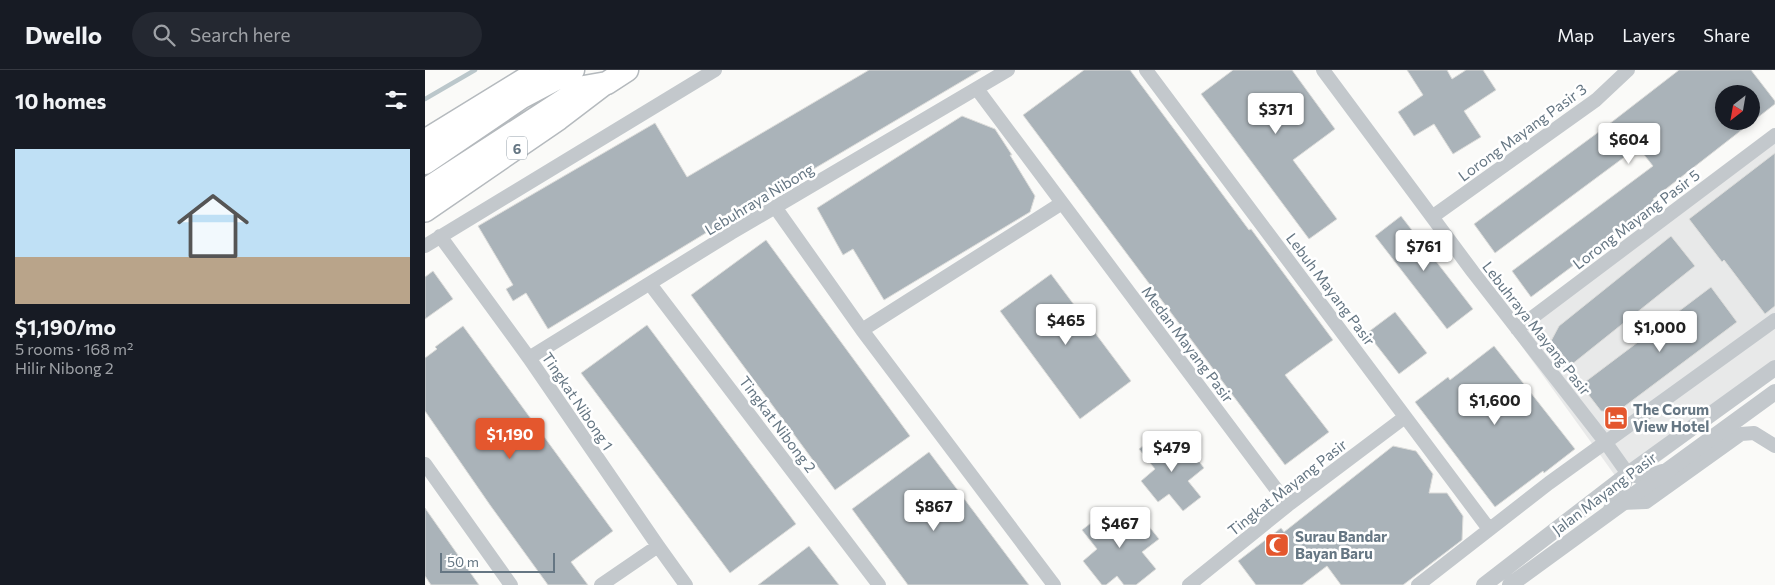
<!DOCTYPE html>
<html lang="en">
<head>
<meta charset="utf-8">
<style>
  :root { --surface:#171b24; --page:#242831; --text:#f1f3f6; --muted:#9ea1a6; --line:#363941; --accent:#e4572e }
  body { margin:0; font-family:Commissioner,sans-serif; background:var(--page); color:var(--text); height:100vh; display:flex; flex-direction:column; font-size:19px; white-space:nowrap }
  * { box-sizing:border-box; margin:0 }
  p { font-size:16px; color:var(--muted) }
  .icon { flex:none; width:28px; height:28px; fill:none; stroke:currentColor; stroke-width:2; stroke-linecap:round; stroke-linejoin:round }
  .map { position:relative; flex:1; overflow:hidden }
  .drawer { display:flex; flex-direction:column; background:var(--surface); width:425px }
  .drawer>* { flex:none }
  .needle { width:32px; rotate:211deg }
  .fabs { position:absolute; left:1290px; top:15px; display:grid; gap:10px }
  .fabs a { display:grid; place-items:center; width:45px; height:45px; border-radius:50%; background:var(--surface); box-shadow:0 2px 8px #0003; font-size:25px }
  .scale { position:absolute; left:15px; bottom:12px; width:115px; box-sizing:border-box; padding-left:5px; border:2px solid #657683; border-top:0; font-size:14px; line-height:18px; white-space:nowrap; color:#657683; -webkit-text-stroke:4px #fff; paint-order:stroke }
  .price { position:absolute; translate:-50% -42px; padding:0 11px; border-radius:5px; background:#fff; color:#222; font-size:16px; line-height:32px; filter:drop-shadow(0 1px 2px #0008) }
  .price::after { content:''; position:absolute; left:50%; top:30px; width:15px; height:11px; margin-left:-8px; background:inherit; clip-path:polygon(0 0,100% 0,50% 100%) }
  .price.active { background:var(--accent); color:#fff }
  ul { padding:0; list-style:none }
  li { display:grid; align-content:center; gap:10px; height:265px; padding:0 15px }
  li span { display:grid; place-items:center; height:155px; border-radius:0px; color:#555 }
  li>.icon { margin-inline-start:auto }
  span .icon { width:90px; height:90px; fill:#fffc; stroke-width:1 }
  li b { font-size:21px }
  h2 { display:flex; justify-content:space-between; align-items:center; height:60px; padding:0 15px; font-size:21px }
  header { display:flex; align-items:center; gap:30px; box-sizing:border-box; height:70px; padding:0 25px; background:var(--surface); border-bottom:1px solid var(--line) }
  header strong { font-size:24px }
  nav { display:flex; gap:28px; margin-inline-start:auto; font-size:18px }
  .search { width:350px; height:45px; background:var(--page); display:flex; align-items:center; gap:12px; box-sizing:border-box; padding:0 18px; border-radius:28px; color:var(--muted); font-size:19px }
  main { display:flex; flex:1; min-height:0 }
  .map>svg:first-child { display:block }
  .built { fill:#e8e9e9 }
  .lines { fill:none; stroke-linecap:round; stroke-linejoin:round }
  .stream { stroke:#bbc7cb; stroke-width:4.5 }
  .building { fill:#aab3b9; stroke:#dcdcda; fill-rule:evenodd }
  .primary-casing { stroke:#b5babe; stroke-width:24 }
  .trunk-casing { stroke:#b4b9bd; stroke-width:25 }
  .minor { stroke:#c3c8cc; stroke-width:14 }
  .tertiary { stroke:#c3c8cc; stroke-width:16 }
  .primary { stroke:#fff; stroke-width:21 }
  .trunk { stroke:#fff; stroke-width:22 }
  .labels { text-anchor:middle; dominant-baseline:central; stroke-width:5; stroke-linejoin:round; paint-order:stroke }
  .shield { fill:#fff; stroke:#939fa8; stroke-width:1 }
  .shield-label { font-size:14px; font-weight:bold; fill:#657683 }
  .street-label { font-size:15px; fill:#657683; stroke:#fff }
  .poi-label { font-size:15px; font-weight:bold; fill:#657683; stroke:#fff; text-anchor:start }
</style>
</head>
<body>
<header>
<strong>Dwello</strong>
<div class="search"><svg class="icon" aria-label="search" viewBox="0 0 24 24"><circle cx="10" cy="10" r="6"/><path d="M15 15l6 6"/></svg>Search here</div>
<nav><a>Map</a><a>Layers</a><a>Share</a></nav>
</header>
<main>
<section class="drawer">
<h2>10 homes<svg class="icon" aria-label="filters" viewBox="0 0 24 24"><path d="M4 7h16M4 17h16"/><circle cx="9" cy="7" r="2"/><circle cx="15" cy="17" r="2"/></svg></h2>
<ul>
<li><span style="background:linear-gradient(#bfe0f5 70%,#b9a48a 0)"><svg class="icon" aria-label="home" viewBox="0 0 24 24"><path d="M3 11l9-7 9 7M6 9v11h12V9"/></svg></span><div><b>$1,190/mo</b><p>5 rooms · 168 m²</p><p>Hilir Nibong 2</p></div></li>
</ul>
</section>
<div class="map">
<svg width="1350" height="515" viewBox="0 0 1350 515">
  <rect width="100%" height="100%" fill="#fafaf8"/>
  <path class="built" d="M1350 69V306L1199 418 1088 264Z"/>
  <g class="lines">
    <path class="stream" d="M0 29 50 0"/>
  </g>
  <path class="building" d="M444 0H556L294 155 123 259 101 223 88 231 81 219 88 215 53 156 230 53 262 107Z
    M659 0H705L824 160 826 159 908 270 860 305 904 362 860 395 598 45Z
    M808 0H867L910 59 868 90 912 149 884 169 776 24Z
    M982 0H1022L1027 9 1041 0H1058L1071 20 1039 41 1056 67 1028 84 1009 54 989 66 973 42 998 25Z
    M1254 0H1326L1350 31V34L1228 129 1231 134 1106 227 1087 201 1228 96 1213 77 1070 183 1049 154 1179 58ZM1299 24H1326V51H1299Z
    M537 46 570 59 587 85H585L610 126 605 142 459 230 428 179 418 185 392 138Z
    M1350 83V236L1340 244 1299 190 1297 192 1264 149Z
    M976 146 1048 239 1022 259 950 166Z
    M1246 166 1270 196 1146 295 1126 271 1134 256Z
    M341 170 485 366 410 420 266 225Z
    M8 201 28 229 0 249V207Z
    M626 204 706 311 655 349 575 241Z
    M1286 217 1312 252 1192 342 1176 341 1156 315Z
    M970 242 1002 283 974 304 942 263Z
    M222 255 371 454 305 503 156 303Z
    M38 256 188 461 146 492 163 515H123L65 435 0 341V288L12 279 10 277Z
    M1069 276 1150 379 1119 403 1118 401 1070 437 990 332 1023 307 1025 310Z
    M728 368 742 384 758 371 779 398 763 411 776 427 758 441 744 424 733 432 716 411 730 399 714 379Z
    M968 376 991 381 1008 404 1004 423H1022L1038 446 1037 470 978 515H916L902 496 877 515H831L813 491 856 458 859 462Z
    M504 382 604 515H483L427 439Z
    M0 438 54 515H6L0 506Z
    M684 439 698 456 714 444 734 469 717 482 731 499 711 515H699L692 506 681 515H677L658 491 672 479 657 460Z
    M384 476 414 515H333Z"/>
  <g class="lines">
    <defs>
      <path id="primary" d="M0 70 114 0
        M0 141 134 49 180 14"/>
      <path id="trunk" d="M0 93 97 27 148 0
        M0 120 159 17 182 13 202 0"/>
    </defs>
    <use href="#primary" class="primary-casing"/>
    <use href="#trunk" class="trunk-casing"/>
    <path class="minor" d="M721 0 1064 459
      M898 0 1048 202 1181 373 1203 404 1218 408 1237 401
      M552 19 863 435
      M350 137 437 260 629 515
      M1007 147 1171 30 1203 0
      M15 166 104 288 233 476 261 515
      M0 176 290 0
      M225 214 454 515
      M1092 259 1350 65
      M437 260 637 133
      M104 288 306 163 583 0
      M0 394 86 515
      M1196 433 1221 432 1316 364 1329 363 1350 376
      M1185 439 1197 422 1203 404
      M176 515 233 476
      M764 515 863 435 980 347
      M993 515 1124 413 1350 250"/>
    <path class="tertiary" d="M1059 515 1203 404 1350 298
      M1085 515 1350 322"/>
    <use href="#primary" class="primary"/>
    <use href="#trunk" class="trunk"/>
  </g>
  <defs>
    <symbol id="hotel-square" viewBox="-11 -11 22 22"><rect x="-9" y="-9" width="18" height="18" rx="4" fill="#e4572e" stroke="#fff"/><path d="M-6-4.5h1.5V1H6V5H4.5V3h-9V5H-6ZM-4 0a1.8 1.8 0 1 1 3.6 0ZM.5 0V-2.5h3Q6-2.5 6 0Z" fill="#fff"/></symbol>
    <symbol id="mosque-square" viewBox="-11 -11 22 22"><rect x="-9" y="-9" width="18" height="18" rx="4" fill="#e4572e" stroke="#fff"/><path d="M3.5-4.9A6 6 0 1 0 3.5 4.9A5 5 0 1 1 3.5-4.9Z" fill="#fff"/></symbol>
  </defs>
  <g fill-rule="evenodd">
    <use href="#hotel-square" x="1177" y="334" width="28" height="28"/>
    <use href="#mosque-square" x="838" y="461" width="28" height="28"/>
  </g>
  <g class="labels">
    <rect class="shield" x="82" y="66.5" width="20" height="23" rx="4"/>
    <g class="shield-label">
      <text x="92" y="78">6</text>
    </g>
    <g class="street-label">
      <text transform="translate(1097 62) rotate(-36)">Lorong Mayang Pasir 3</text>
      <text transform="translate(334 129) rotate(-31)">Lebuhraya Nibong</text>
      <text transform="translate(1211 149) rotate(-37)">Lorong Mayang Pasir 5</text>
      <text transform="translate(906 219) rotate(53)">Lebuh Mayang Pasir</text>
      <text transform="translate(1112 258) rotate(52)">Lebuhraya Mayang Pasir</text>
      <text transform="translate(763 274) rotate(53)">Medan Mayang Pasir</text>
      <text transform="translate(153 331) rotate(56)">Tingkat Nibong 1</text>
      <text transform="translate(353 354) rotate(53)">Tingkat Nibong 2</text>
      <text transform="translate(862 417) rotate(-38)">Tingkat Mayang Pasir</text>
      <text transform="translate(1179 423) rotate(-37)">Jalan Mayang Pasir</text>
    </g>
    <g class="poi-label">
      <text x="1208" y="339">The Corum<tspan x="1208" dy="17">View Hotel</tspan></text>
      <text x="870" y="466">Surau Bandar<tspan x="870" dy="17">Bayan Baru</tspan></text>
    </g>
  </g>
</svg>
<div class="fabs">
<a><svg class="needle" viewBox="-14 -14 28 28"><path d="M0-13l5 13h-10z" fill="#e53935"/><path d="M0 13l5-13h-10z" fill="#9ea1a6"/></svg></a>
</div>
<div class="scale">50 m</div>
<b class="price" style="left:851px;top:65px">$371</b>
<b class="price" style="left:1204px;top:95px">$604</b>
<b class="price" style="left:999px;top:202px">$761</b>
<b class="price" style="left:641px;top:276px">$465</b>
<b class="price" style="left:1235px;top:283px">$1,000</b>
<b class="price" style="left:1070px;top:356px">$1,600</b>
<b class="price active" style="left:85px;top:390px">$1,190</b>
<b class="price" style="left:747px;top:403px">$479</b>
<b class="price" style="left:509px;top:462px">$867</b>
<b class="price" style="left:695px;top:479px">$467</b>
</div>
</main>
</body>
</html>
